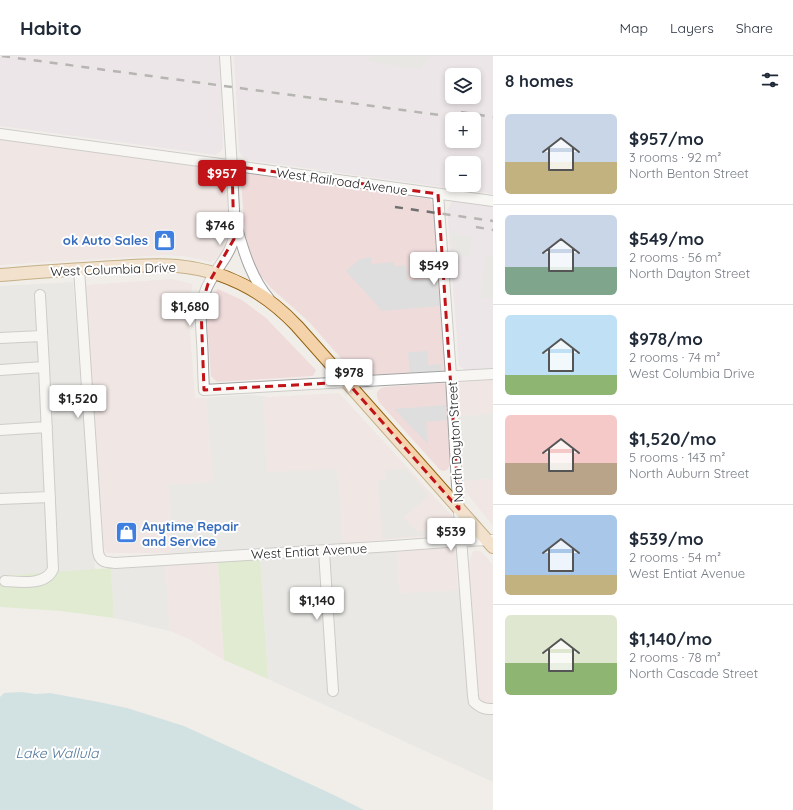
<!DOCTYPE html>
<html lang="en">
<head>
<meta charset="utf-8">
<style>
  :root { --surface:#fff; --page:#f6f6f7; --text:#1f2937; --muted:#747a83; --line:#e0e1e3; --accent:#c11318 }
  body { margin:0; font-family:Quicksand,sans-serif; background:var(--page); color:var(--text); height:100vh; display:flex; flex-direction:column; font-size:15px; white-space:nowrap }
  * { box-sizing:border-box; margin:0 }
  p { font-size:13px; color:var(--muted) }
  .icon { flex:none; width:22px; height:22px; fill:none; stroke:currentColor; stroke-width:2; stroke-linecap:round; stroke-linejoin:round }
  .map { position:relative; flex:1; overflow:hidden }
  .details { display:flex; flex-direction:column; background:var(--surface); width:300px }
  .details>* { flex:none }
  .fabs { position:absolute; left:445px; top:12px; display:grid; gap:8px }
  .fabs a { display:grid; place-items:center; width:36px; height:36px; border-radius:6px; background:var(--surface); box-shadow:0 2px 6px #0003; font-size:20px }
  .price { position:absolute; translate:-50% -34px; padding:0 9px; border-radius:4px; background:#fff; color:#222; font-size:13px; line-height:26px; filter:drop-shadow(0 1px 2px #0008) }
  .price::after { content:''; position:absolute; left:50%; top:24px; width:12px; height:9px; margin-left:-6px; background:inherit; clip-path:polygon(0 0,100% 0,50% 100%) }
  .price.selected { background:var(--accent); color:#fff }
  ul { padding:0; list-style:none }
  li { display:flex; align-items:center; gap:12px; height:100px; padding:0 12px }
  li+li { border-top:1px solid var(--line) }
  li span { display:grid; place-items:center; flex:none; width:112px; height:80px; border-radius:6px; color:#555 }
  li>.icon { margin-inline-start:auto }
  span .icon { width:48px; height:48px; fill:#fffc; stroke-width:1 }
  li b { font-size:17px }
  h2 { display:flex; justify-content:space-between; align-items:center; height:48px; padding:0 12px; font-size:17px }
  header { display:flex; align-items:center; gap:24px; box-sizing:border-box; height:56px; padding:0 20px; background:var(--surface); border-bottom:1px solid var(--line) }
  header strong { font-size:19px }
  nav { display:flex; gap:22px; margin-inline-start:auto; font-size:14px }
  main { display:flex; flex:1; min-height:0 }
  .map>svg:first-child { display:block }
  .residential { fill:#e0dfdf }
  .commercial { fill:#f0dbdb }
  .industrial { fill:#e9dce7; fill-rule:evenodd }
  .grass { fill:#cee6b5 }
  .parking { fill:#dedede }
  .water { fill:#aed2da }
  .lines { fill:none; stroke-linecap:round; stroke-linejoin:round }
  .minor-casing { stroke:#a3a3a3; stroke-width:12 }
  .major-casing { stroke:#91620e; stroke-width:14 }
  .minor { stroke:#fff; stroke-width:10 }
  .major { stroke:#f4d3ab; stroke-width:12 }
  .rail { stroke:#707070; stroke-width:2.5; stroke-dasharray:8 8; stroke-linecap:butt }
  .marked { fill:none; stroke:#c11318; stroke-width:3; stroke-dasharray:8 5; stroke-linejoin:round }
  .labels { text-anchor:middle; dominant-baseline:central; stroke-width:4; stroke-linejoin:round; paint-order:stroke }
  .street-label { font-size:13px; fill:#222; stroke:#fff }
  .shop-label { font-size:13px; font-weight:bold; fill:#366cbe; stroke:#fff; text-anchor:end }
  .water-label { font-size:14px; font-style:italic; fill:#4f779b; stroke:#fff }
</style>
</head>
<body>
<header>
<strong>Habito</strong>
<nav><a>Map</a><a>Layers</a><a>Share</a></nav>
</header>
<main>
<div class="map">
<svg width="493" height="754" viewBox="0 0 493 754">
  <rect width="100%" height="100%" fill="#f1eeea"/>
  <path class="residential" d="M73 226 95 514 0 520V230Z
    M245 339 263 340 268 416 338 412 343 487 172 497 168 429 213 425 206 342Z
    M493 357V423L464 425 460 360Z
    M390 496H397L399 537 469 533 493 651V726L268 623 260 502Z
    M165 509 170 575 114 562 111 512Z"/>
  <path class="commercial" d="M0 83 221 114 226 117 230 169 229 180 223 195 218 202 211 206 183 200 164 199 0 209Z
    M249 117 430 143 434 151 446 314 444 316 359 321 355 318 309 266 298 256 271 232 260 219 252 207 247 193 245 178 241 124 243 119Z
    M172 223 193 228 188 249 195 342H206L213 425 168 429 172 497H106L104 492 85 229Z
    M218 233 242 244 266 262 316 314 313 320 217 326 211 320 206 251 210 241Z
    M493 324V357L460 360 459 326Z
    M442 327 447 328 452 401 450 409 447 414 444 415 440 414 379 346 377 341V336L380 333 384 331Z
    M339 337 455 463 447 479 343 487 338 413 268 416 263 340 269 341Z
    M493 423V470L465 435 464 425Z
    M455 491 458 534 399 537 397 496Z
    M473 495H479L484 498 493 509V651L476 652 467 513Z
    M218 505 224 604 189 583 170 575 165 509Z"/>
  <path class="industrial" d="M0 0H220L223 92 220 96 215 99 0 70Z
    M234 0H493V138L247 104 242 100 239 95ZM452 19H474V41H452ZM452 63H474V85H452ZM452 107H474V129H452Z
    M453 144 493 149V313L467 315 459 310 447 154Z"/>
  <path class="grass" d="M260 502 268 623 224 604 218 505Z
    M111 512 114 562 61 555 0 551V520Z"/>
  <path class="parking" d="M369 0H429L420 14 368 5Z
    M451 176 472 182 469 202 454 200Z
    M486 200 493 201V243L480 241Z
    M371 201 372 208 394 206V210L406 209 408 224 437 223 440 250 382 255 346 215 360 203Z
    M427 295 428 309 441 308V317L410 319 408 296Z
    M446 349 447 364 426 366 428 388 394 353Z
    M406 413 429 440 404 461 418 477 422 474 424 477 434 469 441 478 382 483 378 424 386 423 385 414Z"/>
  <path class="water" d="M21 636 36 638 50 637 99 646 127 652 184 670 334 739 364 754H0V641L4 637Z"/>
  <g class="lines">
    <defs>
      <path id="minor" d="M225 0 231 96 235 174C233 200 213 213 205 236 199 252 201 268 202 285 203 301 203 317 204 334L493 318
        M0 78 493 145
        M438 138 451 320 457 429 473 640 474 646C481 652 484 653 493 653
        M237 172C244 197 252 223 269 243
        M79 213 98 496C100 506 105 506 115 507L393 490 461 485 492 484
        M0 282 42 280
        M0 314 44 311
        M0 374 47 371
        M0 443 50 441
        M324 495 333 635
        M5 525C20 526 46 530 53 513L44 311 40 239"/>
      <path id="major" d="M0 219C39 216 77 213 116 211 136 210 157 208 177 210 224 214 265 236 297 270L493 491"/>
    </defs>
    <use href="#minor" class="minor-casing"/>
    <use href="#major" class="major-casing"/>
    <use href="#minor" class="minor"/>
    <use href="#major" class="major"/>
    <path class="rail" d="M2 0 469 63
      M461 56 493 61
      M395 151 493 165
      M476 171 493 174"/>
  </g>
  <path d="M0 0H493V754H0ZM232 110 438 138 459 453 347 326 204 334 201 251 208 228 234 183Z" fill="#f1eeea" fill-opacity=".55" fill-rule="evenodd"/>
  <path class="marked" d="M232 110 438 138 459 453 347 326 204 334 201 251 208 228 234 183Z"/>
  <defs>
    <symbol id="shop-square" viewBox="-11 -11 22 22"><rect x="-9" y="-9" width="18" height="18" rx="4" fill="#3f7fe0" stroke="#fff"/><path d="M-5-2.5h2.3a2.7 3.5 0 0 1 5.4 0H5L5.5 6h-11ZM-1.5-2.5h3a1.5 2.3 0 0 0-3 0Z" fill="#fff"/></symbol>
  </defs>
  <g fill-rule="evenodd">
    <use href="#shop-square" x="152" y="172" width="25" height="25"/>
    <use href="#shop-square" x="114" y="464" width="25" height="25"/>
  </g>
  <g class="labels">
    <g class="street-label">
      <text transform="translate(342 125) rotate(8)">West Railroad Avenue</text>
      <text transform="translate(113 213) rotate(-2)">West Columbia Drive</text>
      <text transform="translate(455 386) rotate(-93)">North Dayton Street</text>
      <text transform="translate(309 495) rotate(-3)">West Entiat Avenue</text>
    </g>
    <g class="shop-label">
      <text x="148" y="184">ok Auto Sales</text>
      <text x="142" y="470" text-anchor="start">Anytime Repair<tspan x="142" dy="15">and Service</tspan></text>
    </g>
    <g class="water-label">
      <text x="57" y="697">Lake Wallula</text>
    </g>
  </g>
</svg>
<div class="fabs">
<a><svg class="icon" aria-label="layers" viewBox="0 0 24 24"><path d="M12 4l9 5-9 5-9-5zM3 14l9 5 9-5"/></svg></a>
<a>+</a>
<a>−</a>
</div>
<b class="price selected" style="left:222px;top:138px">$957</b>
<b class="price" style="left:220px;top:190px">$746</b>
<b class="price" style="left:434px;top:230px">$549</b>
<b class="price" style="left:190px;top:271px">$1,680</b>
<b class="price" style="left:349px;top:337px">$978</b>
<b class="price" style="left:78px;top:363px">$1,520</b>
<b class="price" style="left:451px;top:496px">$539</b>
<b class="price" style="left:317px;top:565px">$1,140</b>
</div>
<section class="details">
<h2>8 homes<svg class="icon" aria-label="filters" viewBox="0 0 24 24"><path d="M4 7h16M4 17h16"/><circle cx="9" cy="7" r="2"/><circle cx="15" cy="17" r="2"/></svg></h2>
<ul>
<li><span style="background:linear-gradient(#c9d6e8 60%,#c2b280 0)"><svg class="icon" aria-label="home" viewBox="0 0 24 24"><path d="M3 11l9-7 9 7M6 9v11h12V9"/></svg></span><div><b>$957/mo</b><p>3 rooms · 92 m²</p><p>North Benton Street</p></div></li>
<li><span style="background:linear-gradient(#c9d6e8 65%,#7fa58c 0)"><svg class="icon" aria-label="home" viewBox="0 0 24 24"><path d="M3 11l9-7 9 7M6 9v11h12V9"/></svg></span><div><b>$549/mo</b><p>2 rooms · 56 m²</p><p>North Dayton Street</p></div></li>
<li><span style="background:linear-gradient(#bfe0f5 75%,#8fb573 0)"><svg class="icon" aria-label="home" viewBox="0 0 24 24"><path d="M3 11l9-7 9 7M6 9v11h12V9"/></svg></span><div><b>$978/mo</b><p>2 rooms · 74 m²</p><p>West Columbia Drive</p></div></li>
<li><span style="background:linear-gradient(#f6c9c9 60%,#b9a48a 0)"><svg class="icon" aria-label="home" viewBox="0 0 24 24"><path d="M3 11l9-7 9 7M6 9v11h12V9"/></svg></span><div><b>$1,520/mo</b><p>5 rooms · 143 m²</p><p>North Auburn Street</p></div></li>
<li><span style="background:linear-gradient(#a9c7e8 75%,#c2b280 0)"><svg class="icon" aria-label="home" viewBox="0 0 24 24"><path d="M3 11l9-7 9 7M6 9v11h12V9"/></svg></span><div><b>$539/mo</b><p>2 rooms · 54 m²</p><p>West Entiat Avenue</p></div></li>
<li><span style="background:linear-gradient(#dfe7d0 60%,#8fb573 0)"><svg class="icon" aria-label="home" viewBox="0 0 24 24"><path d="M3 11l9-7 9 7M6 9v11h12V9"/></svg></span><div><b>$1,140/mo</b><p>2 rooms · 78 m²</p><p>North Cascade Street</p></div></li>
</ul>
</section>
</main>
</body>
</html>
